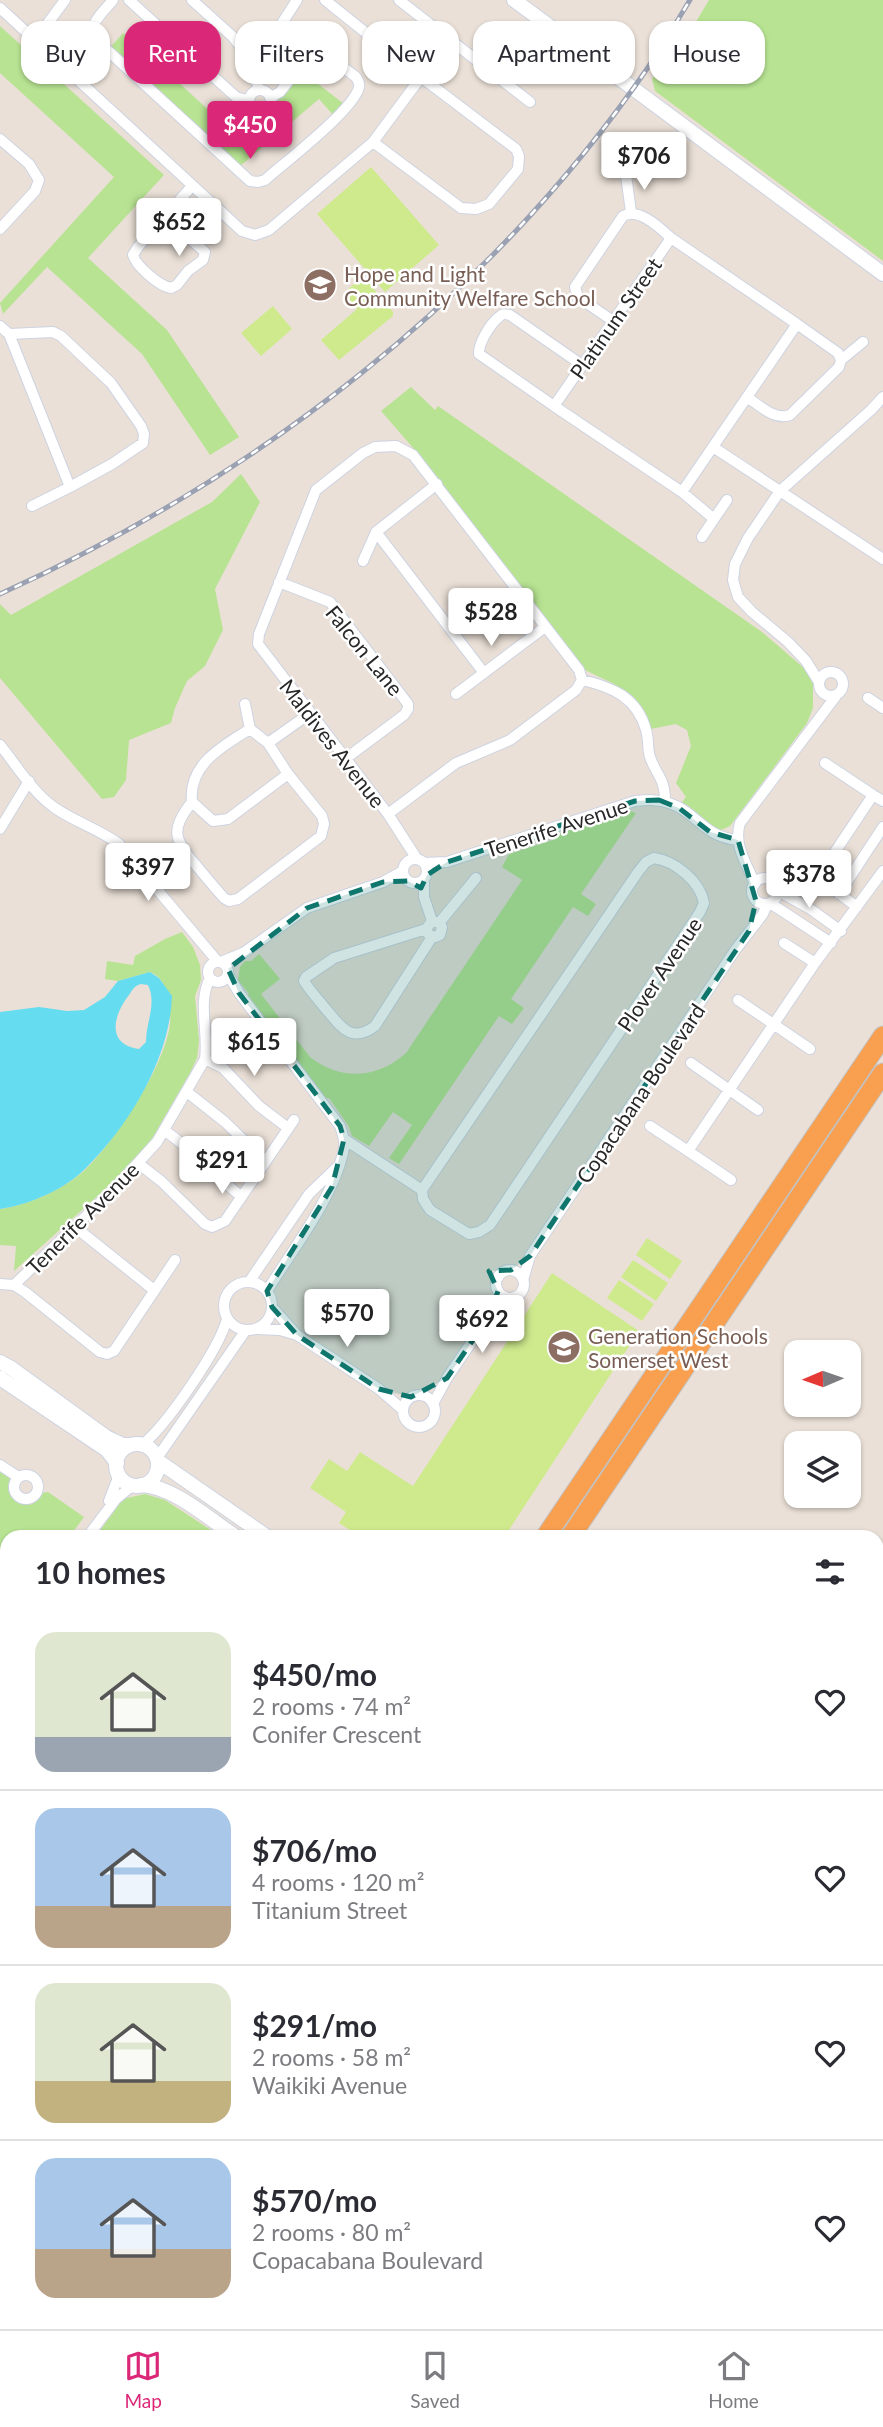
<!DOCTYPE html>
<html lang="en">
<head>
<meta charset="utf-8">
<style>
  :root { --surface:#fff; --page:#f7f7f7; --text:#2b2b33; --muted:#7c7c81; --line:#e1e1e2; --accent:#db2777 }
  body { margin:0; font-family:Lato,sans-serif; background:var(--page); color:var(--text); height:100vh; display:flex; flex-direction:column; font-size:26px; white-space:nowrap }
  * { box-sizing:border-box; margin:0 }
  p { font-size:23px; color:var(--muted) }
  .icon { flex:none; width:38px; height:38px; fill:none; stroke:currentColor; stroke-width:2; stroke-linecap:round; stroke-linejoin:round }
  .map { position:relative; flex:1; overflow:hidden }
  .sheet { position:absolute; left:0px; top:1530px; width:884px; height:800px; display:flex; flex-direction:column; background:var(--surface); border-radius:21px 21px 0 0; box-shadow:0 2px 5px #0004 }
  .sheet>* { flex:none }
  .banner { position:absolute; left:21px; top:21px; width:842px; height:63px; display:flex; gap:14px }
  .needle { width:46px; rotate:268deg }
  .tools { position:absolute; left:784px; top:1340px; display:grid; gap:14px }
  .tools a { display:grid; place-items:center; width:77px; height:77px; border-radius:14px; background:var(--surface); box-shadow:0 2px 5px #0004; font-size:35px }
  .price { position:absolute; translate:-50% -60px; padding:0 16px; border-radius:7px; background:#fff; color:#222; font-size:23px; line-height:46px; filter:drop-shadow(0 2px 4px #0008) }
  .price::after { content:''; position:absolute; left:50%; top:42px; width:21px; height:16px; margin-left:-10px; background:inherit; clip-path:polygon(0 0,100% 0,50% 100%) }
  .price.selected { background:var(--accent); color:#fff }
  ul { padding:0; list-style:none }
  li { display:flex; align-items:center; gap:21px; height:175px; padding:0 35px }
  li+li { border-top:2px solid var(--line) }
  li span { display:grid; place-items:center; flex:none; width:196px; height:140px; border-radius:21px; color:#555 }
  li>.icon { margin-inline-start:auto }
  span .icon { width:84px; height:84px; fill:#fffc; stroke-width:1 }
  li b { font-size:30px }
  h2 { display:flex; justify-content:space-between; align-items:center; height:84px; padding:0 35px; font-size:30px }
  .chip { padding:0 24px; border-radius:21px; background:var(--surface); box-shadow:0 2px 5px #0004; font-size:24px; line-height:63px }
  .chip.selected { background:var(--accent); color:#fff }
  .menu { display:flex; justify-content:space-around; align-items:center; height:98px; border-top:2px solid var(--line); background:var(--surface); font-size:19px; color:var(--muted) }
  .menu a { display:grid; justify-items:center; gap:4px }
  .menu .selected { color:var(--accent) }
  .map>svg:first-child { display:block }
  .green { fill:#b7e392 }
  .pitch { fill:#ceea8d }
  .water { fill:#66dcf0; fill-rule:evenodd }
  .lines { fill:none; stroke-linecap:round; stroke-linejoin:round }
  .stream { stroke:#66dcf0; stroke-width:2.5 }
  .minor-casing { stroke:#cdd3e1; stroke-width:12 }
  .tertiary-casing { stroke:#cdd3e1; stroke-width:16 }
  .trunk-casing { stroke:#c3c3c3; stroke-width:21 }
  .minor { stroke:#fff; stroke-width:10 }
  .tertiary { stroke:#fff; stroke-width:14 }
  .trunk { stroke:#f89f50; stroke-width:19 }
  .rail-casing { stroke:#9aa1b2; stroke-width:5 }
  .rail { stroke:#fff; stroke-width:2.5; stroke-dasharray:8; stroke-linecap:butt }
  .marked { fill:#0f766e; fill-opacity:0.2; stroke:#0f766e; stroke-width:5; stroke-dasharray:14 9; stroke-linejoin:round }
  .labels { text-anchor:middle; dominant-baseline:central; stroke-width:5; stroke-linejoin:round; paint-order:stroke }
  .education-label { font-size:21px; fill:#785e54; stroke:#fff; text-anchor:start }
  .street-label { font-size:21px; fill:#272727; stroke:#fff }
</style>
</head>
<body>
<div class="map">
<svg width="883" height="2329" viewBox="0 0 883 2329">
  <rect width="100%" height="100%" fill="#eae0d7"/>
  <path class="green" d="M709 0H883V261L655 91 652 79 687 37Z
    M0 26 164 175 88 258 167 330 239 437 210 455 142 354 47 267 3 314 0 303 114 177 0 73Z
    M123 33 170 75 187 57 194 63 178 82 240 139 258 119 267 115 300 70 344 104 334 116 319 99 239 167 109 49Z
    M411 387 435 410 438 406 762 632 805 669 813 684V708L807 723 730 826 721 830 711 827 682 802 686 797 676 783 691 746 687 730 676 724 651 729 635 699 614 684 583 669 421 457 381 411Z
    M241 474 260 502 215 589 223 630 205 666 187 681 175 708 171 723 129 740 126 780 114 797 102 799 0 678V604L11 615 212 502Z
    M630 811 636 813 581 894 596 904 588 916 573 907 511 999 524 1008 512 1024 499 1016 399 1164 389 1158 412 1125 393 1112 369 1146 352 1136 348 1125 329 1098H325L247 996 249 994 238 980 240 967 245 961H251L259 954 280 979 261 994 310 1057C341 1081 377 1079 406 1053L522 880 502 867 509 854 553 840 555 835Z
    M182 932 193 947 200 965 201 980 195 996 199 1041 197 1058 190 1073 153 1137 122 1174 14 1271 16 1246 0 1245V1209C29 1205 65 1189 87 1168 117 1138 165 1066 170 1024 171 1017 169 1009 168 1002 167 990 163 977 150 972L118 981 105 979 107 961 133 965 135 956 165 939Z
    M0 1470 12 1478 10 1491 18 1500 30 1501 41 1493 48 1492 84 1517 70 1536H7V1694L0 1678Z
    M145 1494 165 1500 220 1536H96L123 1499Z
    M7 1722V1764L0 1758V1730Z
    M587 2322H628L625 2329H598Z"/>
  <path class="pitch" d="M371 167 439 245 385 292 317 214Z
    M363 276 393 312V316L339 360 321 340 357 309 344 293Z
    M273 306 292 329 261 356 241 333Z
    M647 1238 682 1261 670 1279 636 1255Z
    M633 1260 668 1283 656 1301 621 1277Z
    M552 1273 639 1331 505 1536H359L339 1523 346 1512 310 1488 329 1459 347 1471 360 1452 413 1486Z
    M619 1280 654 1304 642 1321 607 1298Z"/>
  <path class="water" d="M150 972 159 978 172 996C170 1058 130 1124 87 1167 66 1189 29 1205 0 1209V1012L39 1007 67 1011 84 1010 105 997 118 981ZM141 984 148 985C157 1004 146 1022 146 1042L139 1049C105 1044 114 1014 129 995 133 989 134 986 141 984Z
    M80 2322H323L331 2329H88Z"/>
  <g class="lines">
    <path class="stream" d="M0 2139 7 2145"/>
    <defs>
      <path id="minor" d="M113 0C104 11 88 24 94 38L250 181 258 182 265 180C284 163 354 110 359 87 360 82 358 81 356 77L323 52 312 51 280 92 270 98
        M129 0 236 97 249 101
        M192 0 232 36 247 55 255 57 262 53 263 48 273 37 297 0
        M399 0 530 102
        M0 8 242 231 255 235 269 230 373 142 421 77 325 0
        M34 42 65 0
        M246 52V43L250 40H259L263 48
        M255 57 258 90
        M249 101a11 11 0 1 1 22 0a11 11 0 1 1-22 0Z
        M0 139 29 164 39 180 35 191 0 229
        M373 142 461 208 476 209 489 204 518 169 519 156 516 149 421 77 450 40
        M626 175 631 212
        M165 217 205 252 203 260 188 271 177 285 171 288C159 286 136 266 133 255L138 247 192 186
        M613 321 578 297 575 287 623 216C638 207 659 227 671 238
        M0 326 9 334 70 487 112 464 143 443 144 434 141 426 111 383 61 336 53 332 9 334
        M841 360 863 342
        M747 397C759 405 775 421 790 415L839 367 841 360 838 353 797 324
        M554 406 479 354C478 344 490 324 499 317 503 313 505 314 510 315L582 365
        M713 447 883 559
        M682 492 797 324 671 238 554 406 682 492 714 519 702 537
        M32 506 70 487
        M714 519 727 500
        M376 532 484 673
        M363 561 376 532 437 484
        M279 582 330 602 408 704V709L404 715 345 759
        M819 684a12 12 0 1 1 24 0a12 12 0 1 1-24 0Z
        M582 680C612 687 637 697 646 730 649 738 647 748 650 757 657 777 665 777 665 802
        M819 682 806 661 788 642 752 612 738 597 733 580 735 564 748 538 780 491 871 410 883 397
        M456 694 545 627
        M868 698 883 708
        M250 729C223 746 188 764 192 802L213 821 228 819 288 774
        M268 743 309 714
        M0 745C17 766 33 793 55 808 75 822 99 829 119 844L218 962
        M825 763 873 795
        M192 802C170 829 174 840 195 864 205 876 214 887 224 898L229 901 238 899 321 836 324 824 322 816 288 774 268 743 250 729 245 704
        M388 814 456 763 510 740 576 690 582 680
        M0 829 29 781
        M654 858C675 861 700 881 704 903L700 912 490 1225 479 1232 469 1234 430 1210 423 1199 422 1190 638 872 646 862Z
        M403 871a12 12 0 1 1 24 0a12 12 0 1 1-24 0Z
        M417 859 388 814 258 644 259 634 316 490 363 453 375 447 396 446 413 455 579 670 582 680
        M424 863 447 862 635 801C647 800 658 799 669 803 697 812 703 837 738 840
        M752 891a13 13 0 1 1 26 0a13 13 0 1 1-26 0Z
        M424 880V897L432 921
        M755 884C747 864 733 845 740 823L836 696
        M778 891 809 908 841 931
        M839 894 883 827
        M770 903 831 943
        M857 907 825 883 822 878 823 870 873 795 883 801
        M439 923 476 878
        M426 929 429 935 435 937 440 935 442 927 439 923 432 921 426 929 334 958 306 977 304 981C310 991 318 999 325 1008 341 1027 351 1044 375 1026L432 937
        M784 943 815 963
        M208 972a10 10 0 1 1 20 0a10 10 0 1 1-20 0Z
        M221 962 243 953 307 908 383 882 403 871
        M228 974 239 993 340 1126C343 1135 346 1143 343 1153 332 1200 292 1250 267 1291
        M738 1000 810 1049
        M205 1059 223 1068 259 1106 288 1128
        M691 1063 758 1110
        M187 1092 225 1122 265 1161
        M650 1126 688 1151 815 963 883 871
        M165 1131C194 1150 214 1176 241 1196
        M344 1139 422 1190
        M688 1151 731 1180
        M139 1164 161 1181 205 1224 212 1227 225 1221 294 1120
        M75 1227 154 1290
        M496 1284a14 14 0 1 1 28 0a14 14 0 1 1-28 0Z
        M523 1280 530 1256 736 949 763 914 767 904
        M224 1306a24 24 0 1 1 48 0a24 24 0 1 1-48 0Z
        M249 1282 309 1194 337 1167
        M0 1284 14 1285 25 1292 100 1352 107 1354 114 1351 175 1260
        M14 1285 114 1189 157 1142 205 1059C209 1032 197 1003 210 978
        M272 1307 297 1335
        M257 1329 280 1330 297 1335 379 1389 403 1410
        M403 1411a16 16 0 1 1 32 0a16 16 0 1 1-32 0Z
        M433 1404 447 1378 490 1315 509 1298
        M142 1445C167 1425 219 1349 227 1319
        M157 1458 246 1330
        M0 1465 18 1477
        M14 1487a12 12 0 1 1 24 0a12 12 0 1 1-24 0Z
        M109 1501 119 1475
        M88 1536 116 1499 133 1485
        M0 1722 7 1714
        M877 1748 883 1739
        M0 1817 7 1820
        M877 1856 883 1847
        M0 1863 7 1869
        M877 1881 883 1889
        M0 2011 7 2003
        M877 2040 883 2048
        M877 2094 883 2092
        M0 2118 7 2124
        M877 2230 883 2225
        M877 2303 883 2311
        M538 2322 539 2329
        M645 2322 658 2329
        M770 2329 774 2322"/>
      <path id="tertiary" d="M514 0 883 274
        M0 1362 11 1368 106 1437 123 1445H130
        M0 1378 107 1450 117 1463
        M116 1465a21 21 0 1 1 42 0a21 21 0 1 1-42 0Z
        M158 1461 266 1536
        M141 1485C173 1486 209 1519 235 1536
        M877 2180 883 2188"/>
      <path id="trunk" d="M546 1536 883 1036
        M571 1536 883 1073
        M0 2291 7 2283
        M0 2322 7 2315"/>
    </defs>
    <use href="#minor" class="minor-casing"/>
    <use href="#tertiary" class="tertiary-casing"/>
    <use href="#trunk" class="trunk-casing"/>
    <use href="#minor" class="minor"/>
    <use href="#tertiary" class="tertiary"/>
    <use href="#trunk" class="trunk"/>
    <defs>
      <path id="rail" d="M0 594C256 478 492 297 651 63 665 42 677 21 690 0"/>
    </defs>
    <use href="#rail" class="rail-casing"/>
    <use href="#rail" class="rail"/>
  </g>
  <path class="marked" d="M659 800 679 808 710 832 738 840 756 901 749 931 530 1256 511 1270 489 1271 498 1291 490 1315 447 1378 411 1397 379 1389 297 1335 272 1307 267 1291 332 1187 344 1139 340 1126 239 993 228 969 307 908 383 882 408 881 421 888 427 875 447 862 635 801Z"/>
  <defs>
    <symbol id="school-disc" viewBox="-11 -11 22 22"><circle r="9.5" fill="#8d6e63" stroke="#fff"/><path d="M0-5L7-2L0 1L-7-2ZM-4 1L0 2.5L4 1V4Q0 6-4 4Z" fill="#fff"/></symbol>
  </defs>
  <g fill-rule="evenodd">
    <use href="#school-disc" x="301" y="266" width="38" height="38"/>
    <use href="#school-disc" x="545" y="1328" width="38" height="38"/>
  </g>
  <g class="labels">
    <g class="education-label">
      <text x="344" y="273">Hope and Light<tspan x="344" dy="24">Community Welfare School</tspan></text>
      <text x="588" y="1335">Generation Schools<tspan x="588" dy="24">Somerset West</tspan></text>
    </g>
    <g class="street-label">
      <text transform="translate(615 318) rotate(-55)">Platinum Street</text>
      <text transform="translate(365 650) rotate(51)">Falcon Lane</text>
      <text transform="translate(333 743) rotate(52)">Maldives Avenue</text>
      <text transform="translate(556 827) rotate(-18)">Tenerife Avenue</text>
      <text transform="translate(659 974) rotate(-56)">Plover Avenue</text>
      <text transform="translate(640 1093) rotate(-56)">Copacabana Boulevard</text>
      <text transform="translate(82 1218) rotate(-45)">Tenerife Avenue</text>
    </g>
  </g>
</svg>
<div class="tools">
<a><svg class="needle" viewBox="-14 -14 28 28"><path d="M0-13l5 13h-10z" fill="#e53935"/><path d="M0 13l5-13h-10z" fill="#7c7c81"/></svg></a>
<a><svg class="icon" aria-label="layers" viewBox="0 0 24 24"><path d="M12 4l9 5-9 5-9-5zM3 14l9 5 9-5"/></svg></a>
</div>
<b class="price selected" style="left:250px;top:161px">$450</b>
<b class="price" style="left:644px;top:192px">$706</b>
<b class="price" style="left:179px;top:258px">$652</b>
<b class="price" style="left:491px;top:648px">$528</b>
<b class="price" style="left:148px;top:903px">$397</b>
<b class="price" style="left:809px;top:910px">$378</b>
<b class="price" style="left:254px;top:1078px">$615</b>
<b class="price" style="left:222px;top:1196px">$291</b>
<b class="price" style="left:347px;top:1349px">$570</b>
<b class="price" style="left:482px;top:1355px">$692</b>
<div class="banner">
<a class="chip">Buy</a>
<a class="chip selected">Rent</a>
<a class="chip">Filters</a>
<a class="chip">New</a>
<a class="chip">Apartment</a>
<a class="chip">House</a>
</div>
<section class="sheet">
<h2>10 homes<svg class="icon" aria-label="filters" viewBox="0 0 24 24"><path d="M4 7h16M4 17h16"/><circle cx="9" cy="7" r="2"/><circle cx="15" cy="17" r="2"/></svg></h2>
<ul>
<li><span style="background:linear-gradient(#dfe7d0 75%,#9aa5b1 0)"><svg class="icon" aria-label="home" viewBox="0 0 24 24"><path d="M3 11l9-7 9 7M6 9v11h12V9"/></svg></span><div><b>$450/mo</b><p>2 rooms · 74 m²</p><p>Conifer Crescent</p></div><svg class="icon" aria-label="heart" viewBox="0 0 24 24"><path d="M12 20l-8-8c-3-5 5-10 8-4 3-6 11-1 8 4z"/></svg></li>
<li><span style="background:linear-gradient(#a9c7e8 70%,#b9a48a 0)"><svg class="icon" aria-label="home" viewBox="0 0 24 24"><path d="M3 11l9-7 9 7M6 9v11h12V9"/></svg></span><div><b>$706/mo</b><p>4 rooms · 120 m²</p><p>Titanium Street</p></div><svg class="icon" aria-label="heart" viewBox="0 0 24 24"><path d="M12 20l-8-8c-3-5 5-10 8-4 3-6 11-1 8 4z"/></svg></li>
<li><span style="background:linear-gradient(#dfe7d0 70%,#c2b280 0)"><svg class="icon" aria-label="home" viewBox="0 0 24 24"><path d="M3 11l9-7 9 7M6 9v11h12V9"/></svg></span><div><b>$291/mo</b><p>2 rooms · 58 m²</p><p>Waikiki Avenue</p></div><svg class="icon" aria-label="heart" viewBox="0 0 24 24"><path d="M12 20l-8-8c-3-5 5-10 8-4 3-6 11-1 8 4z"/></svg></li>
<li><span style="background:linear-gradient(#a9c7e8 65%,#b9a48a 0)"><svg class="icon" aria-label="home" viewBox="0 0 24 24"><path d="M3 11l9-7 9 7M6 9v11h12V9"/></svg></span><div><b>$570/mo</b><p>2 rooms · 80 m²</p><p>Copacabana Boulevard</p></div><svg class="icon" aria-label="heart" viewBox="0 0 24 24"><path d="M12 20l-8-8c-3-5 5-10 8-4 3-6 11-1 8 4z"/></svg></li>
</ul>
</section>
</div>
<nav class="menu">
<a class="selected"><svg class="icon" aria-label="map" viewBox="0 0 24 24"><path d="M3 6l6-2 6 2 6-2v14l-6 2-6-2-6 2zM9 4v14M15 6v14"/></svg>Map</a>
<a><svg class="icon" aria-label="saved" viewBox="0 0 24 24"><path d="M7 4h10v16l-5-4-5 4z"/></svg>Saved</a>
<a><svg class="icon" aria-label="home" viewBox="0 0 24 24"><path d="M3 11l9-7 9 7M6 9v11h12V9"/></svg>Home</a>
</nav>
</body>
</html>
